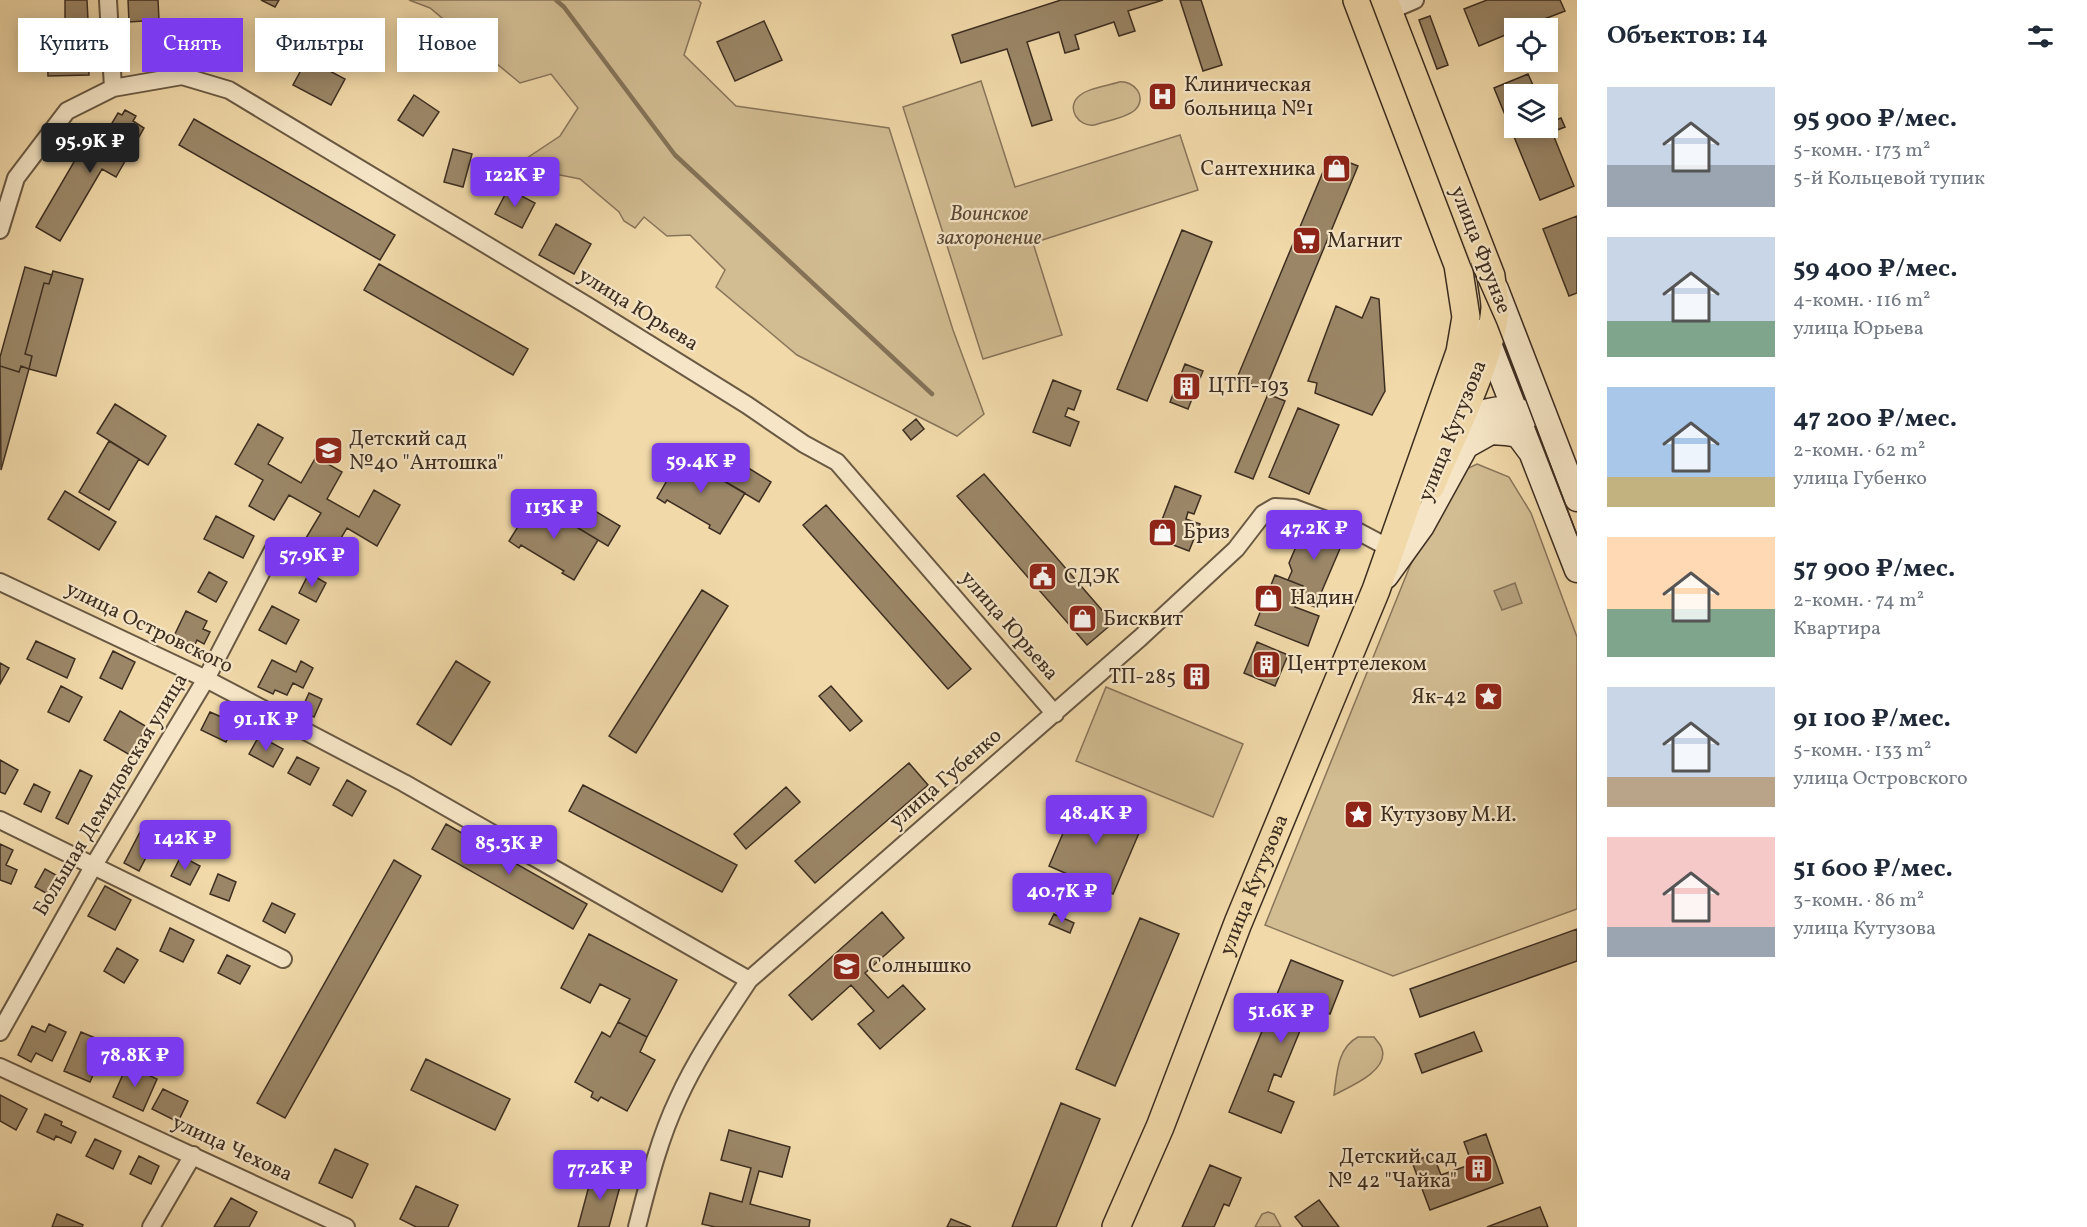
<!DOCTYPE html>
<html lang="ru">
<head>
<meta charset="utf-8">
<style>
  :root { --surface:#fff; --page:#f2f2f3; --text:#1f2937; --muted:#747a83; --accent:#7c3aed }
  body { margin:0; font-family:Vollkorn,serif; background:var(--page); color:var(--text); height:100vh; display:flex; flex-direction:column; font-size:22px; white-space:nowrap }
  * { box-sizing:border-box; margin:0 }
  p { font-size:20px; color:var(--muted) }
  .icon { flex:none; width:33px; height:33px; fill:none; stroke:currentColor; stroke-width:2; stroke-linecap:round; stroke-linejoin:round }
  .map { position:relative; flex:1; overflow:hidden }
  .panel { display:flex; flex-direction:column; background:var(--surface); width:510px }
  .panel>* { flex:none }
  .hud { position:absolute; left:18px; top:18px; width:570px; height:54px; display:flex; gap:12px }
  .tools { position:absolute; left:1504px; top:18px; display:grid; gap:12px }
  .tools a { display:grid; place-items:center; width:54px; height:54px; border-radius:0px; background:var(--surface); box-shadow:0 3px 15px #0003; font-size:30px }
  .price { position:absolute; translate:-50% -51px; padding:0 14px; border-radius:6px; background:var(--accent); color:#fff; font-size:20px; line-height:39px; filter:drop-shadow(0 2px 3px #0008) }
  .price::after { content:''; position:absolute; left:50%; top:36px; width:18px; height:14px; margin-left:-9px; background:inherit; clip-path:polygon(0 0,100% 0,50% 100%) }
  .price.active { background:#222; color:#fff }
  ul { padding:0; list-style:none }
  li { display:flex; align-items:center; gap:18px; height:150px; padding:0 30px }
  li span { display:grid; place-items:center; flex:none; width:168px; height:120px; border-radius:0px; color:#555 }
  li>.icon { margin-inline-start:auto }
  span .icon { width:72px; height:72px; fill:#fffc; stroke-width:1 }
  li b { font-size:26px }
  h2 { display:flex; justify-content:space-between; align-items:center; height:72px; padding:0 30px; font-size:26px }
  .tag { padding:0 21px; border-radius:0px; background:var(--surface); box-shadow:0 3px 15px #0003; font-size:21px; line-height:54px }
  .tag.active { background:var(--accent); color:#fff }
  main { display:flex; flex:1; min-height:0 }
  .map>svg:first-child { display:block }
  .green { fill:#d2bc92; stroke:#88755a; stroke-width:1.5 }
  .water { fill:#b49f7b; stroke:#847257; stroke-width:1.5 }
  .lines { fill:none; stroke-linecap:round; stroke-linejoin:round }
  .stream { stroke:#847257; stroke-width:4.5 }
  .building { fill:#9b8768; stroke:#3d2e21; stroke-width:1.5 }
  .minor-casing { stroke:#6a5943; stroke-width:20 }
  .secondary-casing { stroke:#3d2e21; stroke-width:27 }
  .primary-casing { stroke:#3d2e21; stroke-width:30 }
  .minor { stroke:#f6e6c7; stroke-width:16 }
  .secondary { stroke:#f6e6c7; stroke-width:24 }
  .primary { stroke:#f1d9a9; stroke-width:27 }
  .tram { stroke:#3d2e21; stroke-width:1.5 }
  .labels { text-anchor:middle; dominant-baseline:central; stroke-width:4.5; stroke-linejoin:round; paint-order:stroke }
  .poi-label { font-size:21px; fill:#3d2e21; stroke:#f6e6c7; text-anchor:start }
  .park-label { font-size:21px; font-style:italic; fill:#5b4a38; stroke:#f6e6c7 }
  .street-label { font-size:21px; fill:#3d2e21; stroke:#f6e6c7 }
</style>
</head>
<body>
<main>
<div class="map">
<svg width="1577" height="1227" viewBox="0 0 1577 1227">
  <rect width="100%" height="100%" fill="#f1d9a9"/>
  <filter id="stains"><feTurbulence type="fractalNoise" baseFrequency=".00333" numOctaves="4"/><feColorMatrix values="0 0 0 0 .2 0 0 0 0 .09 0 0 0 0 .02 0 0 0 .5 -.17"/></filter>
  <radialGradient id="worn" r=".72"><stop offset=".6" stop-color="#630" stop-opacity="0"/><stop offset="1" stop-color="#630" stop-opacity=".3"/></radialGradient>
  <path class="green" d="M409 0H698L701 3 684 55 736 106 889 128 953 330 984 414 957 436 797 355 716 287 725 270 690 235 667 236 644 217 635 228 624 221 619 212 580 179 550 173 522 172 518 164 560 136 578 108 551 74 520 83 430 8Z
    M981 81 1015 187 1180 135 1198 190 1033 243 1062 335 983 359 903 107Z
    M1119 82C1134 80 1148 97 1135 110 1126 118 1106 121 1094 125 1079 127 1066 109 1078 97 1087 88 1107 86 1119 82Z
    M1477 464 1509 477 1531 513 1577 637V909L1393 976 1265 925 1410 566 1460 472Z
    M1106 687 1243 744 1213 817 1076 761Z
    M1358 1037H1374C1377 1041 1381 1045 1382 1049 1389 1071 1349 1087 1334 1095 1337 1074 1337 1048 1358 1037Z
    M1268 1212 1274 1214 1281 1227H1255L1262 1214Z"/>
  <path class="water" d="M1515 583 1522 603 1502 610 1494 591Z"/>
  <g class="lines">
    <path class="stream" d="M556 0 564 7 675 155 932 394"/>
  </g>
  <path class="building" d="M65 0H87L88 20 65 21Z
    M128 0H158L159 20 129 22Z
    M261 0H279L275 7Z
    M1061 0H1163L1128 11 1135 31 1119 36 1114 22 1075 35 1079 49 1065 53 1059 32 1027 42 1052 120 1032 126 1007 49 961 63 952 35Z
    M1180 0H1201L1222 65 1203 71Z
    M1487 0H1560L1565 11 1521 28H1515V31L1479 46 1464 9Z
    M1430 16 1448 65 1437 69 1419 20Z
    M764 21 782 60 735 81 717 42Z
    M88 49 89 75 48 76 47 50Z
    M307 59 345 79 331 105 293 85Z
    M1528 74 1537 94H1515V128H1548V123L1561 118 1565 127 1552 132 1574 186 1540 200 1494 88Z
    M414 95 439 112 423 136 398 120Z
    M125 110 136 116 133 121 144 128 116 177 102 169 60 241 36 227 78 155 89 162 118 113 122 115Z
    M194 119 395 235 380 260 179 145Z
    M453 149 472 154 463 187 444 182Z
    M1330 155 1358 166 1265 390 1237 378Z
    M508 189 535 203 522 228 495 214Z
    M1577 216V293L1569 296 1543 229Z
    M556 224 591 244 574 274 539 255Z
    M1182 230 1212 242 1147 401 1117 389Z
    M379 264 528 349 513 375 364 290Z
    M25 267 52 275 49 284 44 283 25 354 32 356 29 369 21 366 19 372 0 366V357Z
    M53 271 83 279 56 376 29 369 32 356 25 354 44 283 49 284Z
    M1371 297 1379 299 1385 391 1372 415 1315 393 1317 383 1308 381 1336 306 1362 318Z
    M1185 364 1203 371 1188 409 1170 402Z
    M0 366 19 372 21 366 29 369 1 470Z
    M1053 380 1081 391 1074 410 1068 408 1065 416 1079 422 1070 446 1033 432Z
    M1268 394 1285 401 1253 479 1235 472Z
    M115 404 166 436 148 465 97 433Z
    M1298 408 1339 425 1309 494 1269 477Z
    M916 419 924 429 911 440 903 430Z
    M258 424 283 438 268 464 301 483 316 457 342 472 327 499 359 517 374 490 400 505 377 546 347 528 332 553 306 538 321 513 289 495 274 520 249 506 263 480 235 464Z
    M109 441 139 459 109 510 79 492Z
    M724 453 771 482 759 502 712 474Z
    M681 456 745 493 720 534 709 528 710 525 667 500 665 503 657 498Z
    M984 474 1113 623 1087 645 957 496Z
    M1175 486 1201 496 1194 514 1188 512 1186 519 1200 524 1189 551 1155 538Z
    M65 491 116 522 99 550 48 519Z
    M575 499 620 526 608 546 563 519Z
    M534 501 598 540 574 580 562 573 564 571 521 545 519 548 509 541Z
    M826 505 971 669 948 689 803 525Z
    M216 516 254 536 243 558 204 539Z
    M1307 521 1345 537 1315 607 1298 600 1303 586 1288 580 1292 571 1289 563Z
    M209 572 227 582 216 602 198 592Z
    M309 573 326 583 316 602 299 593Z
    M1275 575 1303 586 1295 607 1319 616 1308 646 1255 625Z
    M702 590 728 606 636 753 609 736Z
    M272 606 299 620 286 644 259 630Z
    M186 611 207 621 203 629 210 632 204 644 197 640 194 647 174 636Z
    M36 641 75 659 67 678 27 659Z
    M1257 642 1288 655 1275 686 1244 673Z
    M113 651 135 662 122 689 100 678Z
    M272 660 296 672 301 661 313 668 303 688 293 683 287 695 275 690 273 694 258 687Z
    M456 661 490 682 451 745 417 724Z
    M0 663 9 668 0 684Z
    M1194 666 1208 672 1201 688 1187 682Z
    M61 686 82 697 69 722 48 712Z
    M831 686 862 721 850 731 819 696Z
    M309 693 322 699 314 717 301 711Z
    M120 711 147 727 130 755 104 740Z
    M210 712 235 723 226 742 201 730Z
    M259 736 283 749 273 767 249 754Z
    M297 757 319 768 310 785 288 773Z
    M0 760 18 770 5 794 0 792Z
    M909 763 928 785 815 883 795 861Z
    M80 770 92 776 68 824 56 818Z
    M347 780 366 791 352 816 333 805Z
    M34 784 50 792 41 812 24 804Z
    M583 785 737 865 722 892 569 811Z
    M786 787 800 802 746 849 734 834Z
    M1078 798 1142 826 1113 894 1049 866Z
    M446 824 587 904 573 929 432 849Z
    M140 832 155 840 139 871 124 863Z
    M0 844 13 850 6 865 17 870 11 884 0 880Z
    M181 856 200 866 190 885 171 876Z
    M394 860 421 876 285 1118 257 1103Z
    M45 869 63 879 53 897 35 887Z
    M218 874 236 882 229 901 210 894Z
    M105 886 131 900 115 930 88 916Z
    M272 903 295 914 285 933 263 921Z
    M882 912 904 938 865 973 888 998 903 985 925 1009 880 1049 858 1024 874 1011 851 985 812 1020 789 995Z
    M1054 914 1074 923 1070 933 1049 924Z
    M1140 918 1179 934 1115 1086 1076 1069Z
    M170 928 194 940 183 962 160 951Z
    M1577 929V961L1420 1017 1410 989Z
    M589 934 677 980 647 1037 618 1022 630 999 600 984 590 1003 561 988Z
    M117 948 138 960 124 983 104 971Z
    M227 955 250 966 240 984 218 973Z
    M1291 960 1343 981 1330 1014 1303 1003 1297 1018 1304 1021 1281 1077 1274 1074 1268 1091 1294 1102 1281 1133 1229 1112Z
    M618 1022 647 1037 640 1052 655 1060 627 1111 601 1097 598 1101 591 1097 593 1092 575 1082 602 1032 610 1037Z
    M49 1024 66 1032 52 1061 36 1053 31 1062 18 1055 32 1026 45 1032Z
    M81 1032 107 1043 90 1082 64 1071Z
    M1474 1032 1482 1051 1422 1073 1415 1054Z
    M426 1059 510 1099 495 1130 411 1090Z
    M127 1065 157 1079 143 1111 113 1097Z
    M163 1089 188 1101 178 1122 152 1109Z
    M0 1095 27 1109 16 1130 0 1121Z
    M1061 1103 1100 1119 1056 1227H1012Z
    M45 1114 62 1122 61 1125 76 1132 71 1143 56 1136 54 1140 37 1132Z
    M729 1130 790 1147 782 1177 759 1171 750 1204 810 1220 809 1227H715L702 1224 710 1193 742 1202 751 1168 721 1160Z
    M1486 1134 1503 1183 1430 1210 1412 1162 1433 1154 1441 1175 1472 1164 1464 1142Z
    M95 1139 121 1151 113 1169 86 1156Z
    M335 1149 368 1164 352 1198 319 1183Z
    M139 1156 159 1166 151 1184 130 1174Z
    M1210 1165 1241 1178 1229 1206 1224 1204 1214 1227H1182Z
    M593 1171 622 1179 609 1227H578Z
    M416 1186 458 1205 448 1227H416L400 1219Z
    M231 1198 257 1212 249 1227H214Z
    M1319 1200 1339 1227H1303L1295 1217Z
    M1540 1207 1548 1227H1487Z
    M57 1214 83 1225 82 1227H52Z
    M951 1219 971 1227H947Z"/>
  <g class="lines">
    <defs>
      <path id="minor" d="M108 0 113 88
        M1380 15 1415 0
        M0 230 16 178 67 111 113 88 182 76 229 90 588 306 747 405 804 444 837 462 1055 714
        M0 582 206 679 404 783 749 980
        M0 820 283 959
        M0 1032 94 865 206 679 274 548
        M0 1067 346 1227
        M151 1227 193 1155
        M637 1227C648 1184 659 1139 678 1099 697 1057 724 1018 749 980L1140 638 1236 549 1263 514 1275 507 1294 508 1359 532 1391 549"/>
      <path id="secondary" d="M1496 289 1577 499
        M1484 331 1577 570
        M1449 429C1473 414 1502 401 1529 415
        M1386 576 1422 526 1466 446 1491 432 1506 433 1518 435 1530 451"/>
      <g id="primary">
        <path d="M1384 0 1491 276C1492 286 1495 298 1495 308 1491 362 1452 434 1431 486"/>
        <path id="s1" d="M1116 1227 1160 1127 1238 923 1376 590 1460 352 1466 317 1458 265 1357 0"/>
      </g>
    </defs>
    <use href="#minor" class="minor-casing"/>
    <use href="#secondary" class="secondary-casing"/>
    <use href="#primary" class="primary-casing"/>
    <use href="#minor" class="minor"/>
    <use href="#secondary" class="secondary"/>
    <use href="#primary" class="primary"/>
    <path class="tram" d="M1370 0 1470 263 1497 324 1577 535"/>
  </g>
  <defs>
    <symbol id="hospital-square" viewBox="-11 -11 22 22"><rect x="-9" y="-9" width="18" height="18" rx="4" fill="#8f2418" stroke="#f6e6c7"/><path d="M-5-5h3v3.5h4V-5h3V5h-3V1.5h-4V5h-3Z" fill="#fff"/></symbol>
    <symbol id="shop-square" viewBox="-11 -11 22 22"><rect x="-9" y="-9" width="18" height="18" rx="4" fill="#8f2418" stroke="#f6e6c7"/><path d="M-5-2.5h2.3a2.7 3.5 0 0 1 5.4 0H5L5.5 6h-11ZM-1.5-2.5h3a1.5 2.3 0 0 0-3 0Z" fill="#fff"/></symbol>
    <symbol id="supermarket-square" viewBox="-11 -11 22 22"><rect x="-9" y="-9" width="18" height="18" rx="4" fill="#8f2418" stroke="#f6e6c7"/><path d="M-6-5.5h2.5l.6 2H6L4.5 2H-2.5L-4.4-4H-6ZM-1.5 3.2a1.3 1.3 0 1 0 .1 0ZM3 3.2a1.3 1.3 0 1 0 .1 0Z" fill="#fff"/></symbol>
    <symbol id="building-square" viewBox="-11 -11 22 22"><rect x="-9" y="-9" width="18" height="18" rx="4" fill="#8f2418" stroke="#f6e6c7"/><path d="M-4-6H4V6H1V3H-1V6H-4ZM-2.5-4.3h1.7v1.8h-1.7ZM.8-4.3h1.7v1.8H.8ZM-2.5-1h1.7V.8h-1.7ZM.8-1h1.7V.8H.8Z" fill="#fff"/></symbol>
    <symbol id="school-square" viewBox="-11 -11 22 22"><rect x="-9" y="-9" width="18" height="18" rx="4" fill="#8f2418" stroke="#f6e6c7"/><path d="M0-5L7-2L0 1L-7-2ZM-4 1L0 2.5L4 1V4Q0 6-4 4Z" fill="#fff"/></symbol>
    <symbol id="civic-square" viewBox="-11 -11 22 22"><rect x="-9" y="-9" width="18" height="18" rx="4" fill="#8f2418" stroke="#f6e6c7"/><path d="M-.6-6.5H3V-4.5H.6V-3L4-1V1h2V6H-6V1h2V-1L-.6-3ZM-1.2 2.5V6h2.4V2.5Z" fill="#fff"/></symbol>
    <symbol id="sight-square" viewBox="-11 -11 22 22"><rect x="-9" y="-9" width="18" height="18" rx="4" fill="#8f2418" stroke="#f6e6c7"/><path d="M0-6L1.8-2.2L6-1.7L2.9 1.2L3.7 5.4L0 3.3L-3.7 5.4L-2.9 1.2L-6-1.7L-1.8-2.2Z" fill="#fff"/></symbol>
  </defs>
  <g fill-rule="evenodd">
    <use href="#hospital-square" x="1146" y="80" width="33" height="33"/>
    <use href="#shop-square" x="1320" y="152" width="33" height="33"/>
    <use href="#supermarket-square" x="1290" y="224" width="33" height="33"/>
    <use href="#building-square" x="1170" y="370" width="33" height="33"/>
    <use href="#school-square" x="312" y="434" width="33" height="33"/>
    <use href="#shop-square" x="1146" y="516" width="33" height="33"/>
    <use href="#civic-square" x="1026" y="560" width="33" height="33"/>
    <use href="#shop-square" x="1252" y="582" width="33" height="33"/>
    <use href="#shop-square" x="1066" y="602" width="33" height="33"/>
    <use href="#building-square" x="1250" y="648" width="33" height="33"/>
    <use href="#building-square" x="1180" y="660" width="33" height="33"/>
    <use href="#sight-square" x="1472" y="680" width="33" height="33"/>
    <use href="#sight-square" x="1342" y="798" width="33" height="33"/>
    <use href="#school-square" x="830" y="950" width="33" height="33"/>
    <use href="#building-square" x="1462" y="1152" width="33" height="33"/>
  </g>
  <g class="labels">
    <g class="poi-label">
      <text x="1184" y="85">Клиническая<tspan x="1184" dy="24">больница №1</tspan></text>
      <text x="1316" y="169" text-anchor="end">Сантехника</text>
      <text x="1327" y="241">Магнит</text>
      <text x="1208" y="386">ЦТП-193</text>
      <text x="349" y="439">Детский сад<tspan x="349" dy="24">№40 "Антошка"</tspan></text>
      <text x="1183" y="532">Бриз</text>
      <text x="1064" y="577">СДЭК</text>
      <text x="1290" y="598">Надин</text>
      <text x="1103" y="619">Бисквит</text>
      <text x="1287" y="664">Центртелеком</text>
      <text x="1176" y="677" text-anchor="end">ТП-285</text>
      <text x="1467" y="697" text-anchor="end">Як-42</text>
      <text x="1380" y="815">Кутузову М.И.</text>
      <text x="868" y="966">Солнышко</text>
      <text x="1457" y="1157" text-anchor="end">Детский сад<tspan x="1457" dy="24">№ 42 "Чайка"</tspan></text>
    </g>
    <g class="park-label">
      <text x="989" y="214">Воинское<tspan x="989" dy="24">захоронение</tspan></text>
    </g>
    <g class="street-label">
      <text transform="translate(1480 250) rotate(69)">улица Фрунзе</text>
      <text transform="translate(638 310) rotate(32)">улица Юрьева</text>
      <text transform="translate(1453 431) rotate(-68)">улица Кутузова</text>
      <text transform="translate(1009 626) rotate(49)">улица Юрьева</text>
      <text transform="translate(149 628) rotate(26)">улица Островского</text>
      <text transform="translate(946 779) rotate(-41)">улица Губенко</text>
      <text transform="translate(111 795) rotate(-59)">Большая Демидовская улица</text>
      <text stroke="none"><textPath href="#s1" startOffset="369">улица Кутузова</textPath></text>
      <text transform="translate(232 1149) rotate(25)">улица Чехова</text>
    </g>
  </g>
  <rect width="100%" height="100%" filter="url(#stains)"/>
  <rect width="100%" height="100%" fill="url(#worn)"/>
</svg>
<div class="tools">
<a><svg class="icon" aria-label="locate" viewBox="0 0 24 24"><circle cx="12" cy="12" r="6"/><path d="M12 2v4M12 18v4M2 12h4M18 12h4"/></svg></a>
<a><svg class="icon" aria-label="layers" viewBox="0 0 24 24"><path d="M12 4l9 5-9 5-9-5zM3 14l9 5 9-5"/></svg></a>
</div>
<b class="price active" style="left:90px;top:174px">95.9K ₽</b>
<b class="price" style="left:515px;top:208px">122K ₽</b>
<b class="price" style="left:701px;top:494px">59.4K ₽</b>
<b class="price" style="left:554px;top:540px">113K ₽</b>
<b class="price" style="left:1314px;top:561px">47.2K ₽</b>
<b class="price" style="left:312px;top:588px">57.9K ₽</b>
<b class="price" style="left:266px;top:752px">91.1K ₽</b>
<b class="price" style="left:1096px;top:846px">48.4K ₽</b>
<b class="price" style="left:185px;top:871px">142K ₽</b>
<b class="price" style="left:509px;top:876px">85.3K ₽</b>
<b class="price" style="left:1062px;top:924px">40.7K ₽</b>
<b class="price" style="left:1281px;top:1044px">51.6K ₽</b>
<b class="price" style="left:135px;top:1088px">78.8K ₽</b>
<b class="price" style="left:600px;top:1201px">77.2K ₽</b>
<div class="hud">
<a class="tag">Купить</a>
<a class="tag active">Снять</a>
<a class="tag">Фильтры</a>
<a class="tag">Новое</a>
</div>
</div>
<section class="panel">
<h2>Объектов: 14<svg class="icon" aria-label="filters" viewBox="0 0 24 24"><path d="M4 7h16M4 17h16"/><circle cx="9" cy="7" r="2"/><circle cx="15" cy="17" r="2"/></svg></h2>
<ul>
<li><span style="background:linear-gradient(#c9d6e8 65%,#9aa5b1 0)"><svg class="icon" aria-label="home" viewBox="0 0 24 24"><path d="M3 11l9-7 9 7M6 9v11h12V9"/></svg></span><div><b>95 900 ₽/мес.</b><p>5-комн. · 173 m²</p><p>5-й Кольцевой тупик</p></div></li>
<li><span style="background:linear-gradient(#c9d6e8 70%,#7fa58c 0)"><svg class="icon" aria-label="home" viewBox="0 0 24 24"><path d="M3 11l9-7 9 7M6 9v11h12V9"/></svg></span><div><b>59 400 ₽/мес.</b><p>4-комн. · 116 m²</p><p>улица Юрьева</p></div></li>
<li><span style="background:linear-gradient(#a9c7e8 75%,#c2b280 0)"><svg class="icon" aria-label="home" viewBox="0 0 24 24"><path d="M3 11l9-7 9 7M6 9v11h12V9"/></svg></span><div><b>47 200 ₽/мес.</b><p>2-комн. · 62 m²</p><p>улица Губенко</p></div></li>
<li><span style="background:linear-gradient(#ffd9b3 60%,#7fa58c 0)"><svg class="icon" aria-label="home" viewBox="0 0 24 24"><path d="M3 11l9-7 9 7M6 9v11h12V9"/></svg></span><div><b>57 900 ₽/мес.</b><p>2-комн. · 74 m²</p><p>Квартира</p></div></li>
<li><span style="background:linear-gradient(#c9d6e8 75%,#b9a48a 0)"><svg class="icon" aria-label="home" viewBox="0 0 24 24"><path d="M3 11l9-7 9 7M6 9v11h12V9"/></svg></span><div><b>91 100 ₽/мес.</b><p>5-комн. · 133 m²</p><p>улица Островского</p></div></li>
<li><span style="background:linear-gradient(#f6c9c9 75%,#9aa5b1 0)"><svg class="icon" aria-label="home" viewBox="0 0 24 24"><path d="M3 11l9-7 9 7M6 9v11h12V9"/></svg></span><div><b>51 600 ₽/мес.</b><p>3-комн. · 86 m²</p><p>улица Кутузова</p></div></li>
</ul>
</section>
</main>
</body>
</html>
